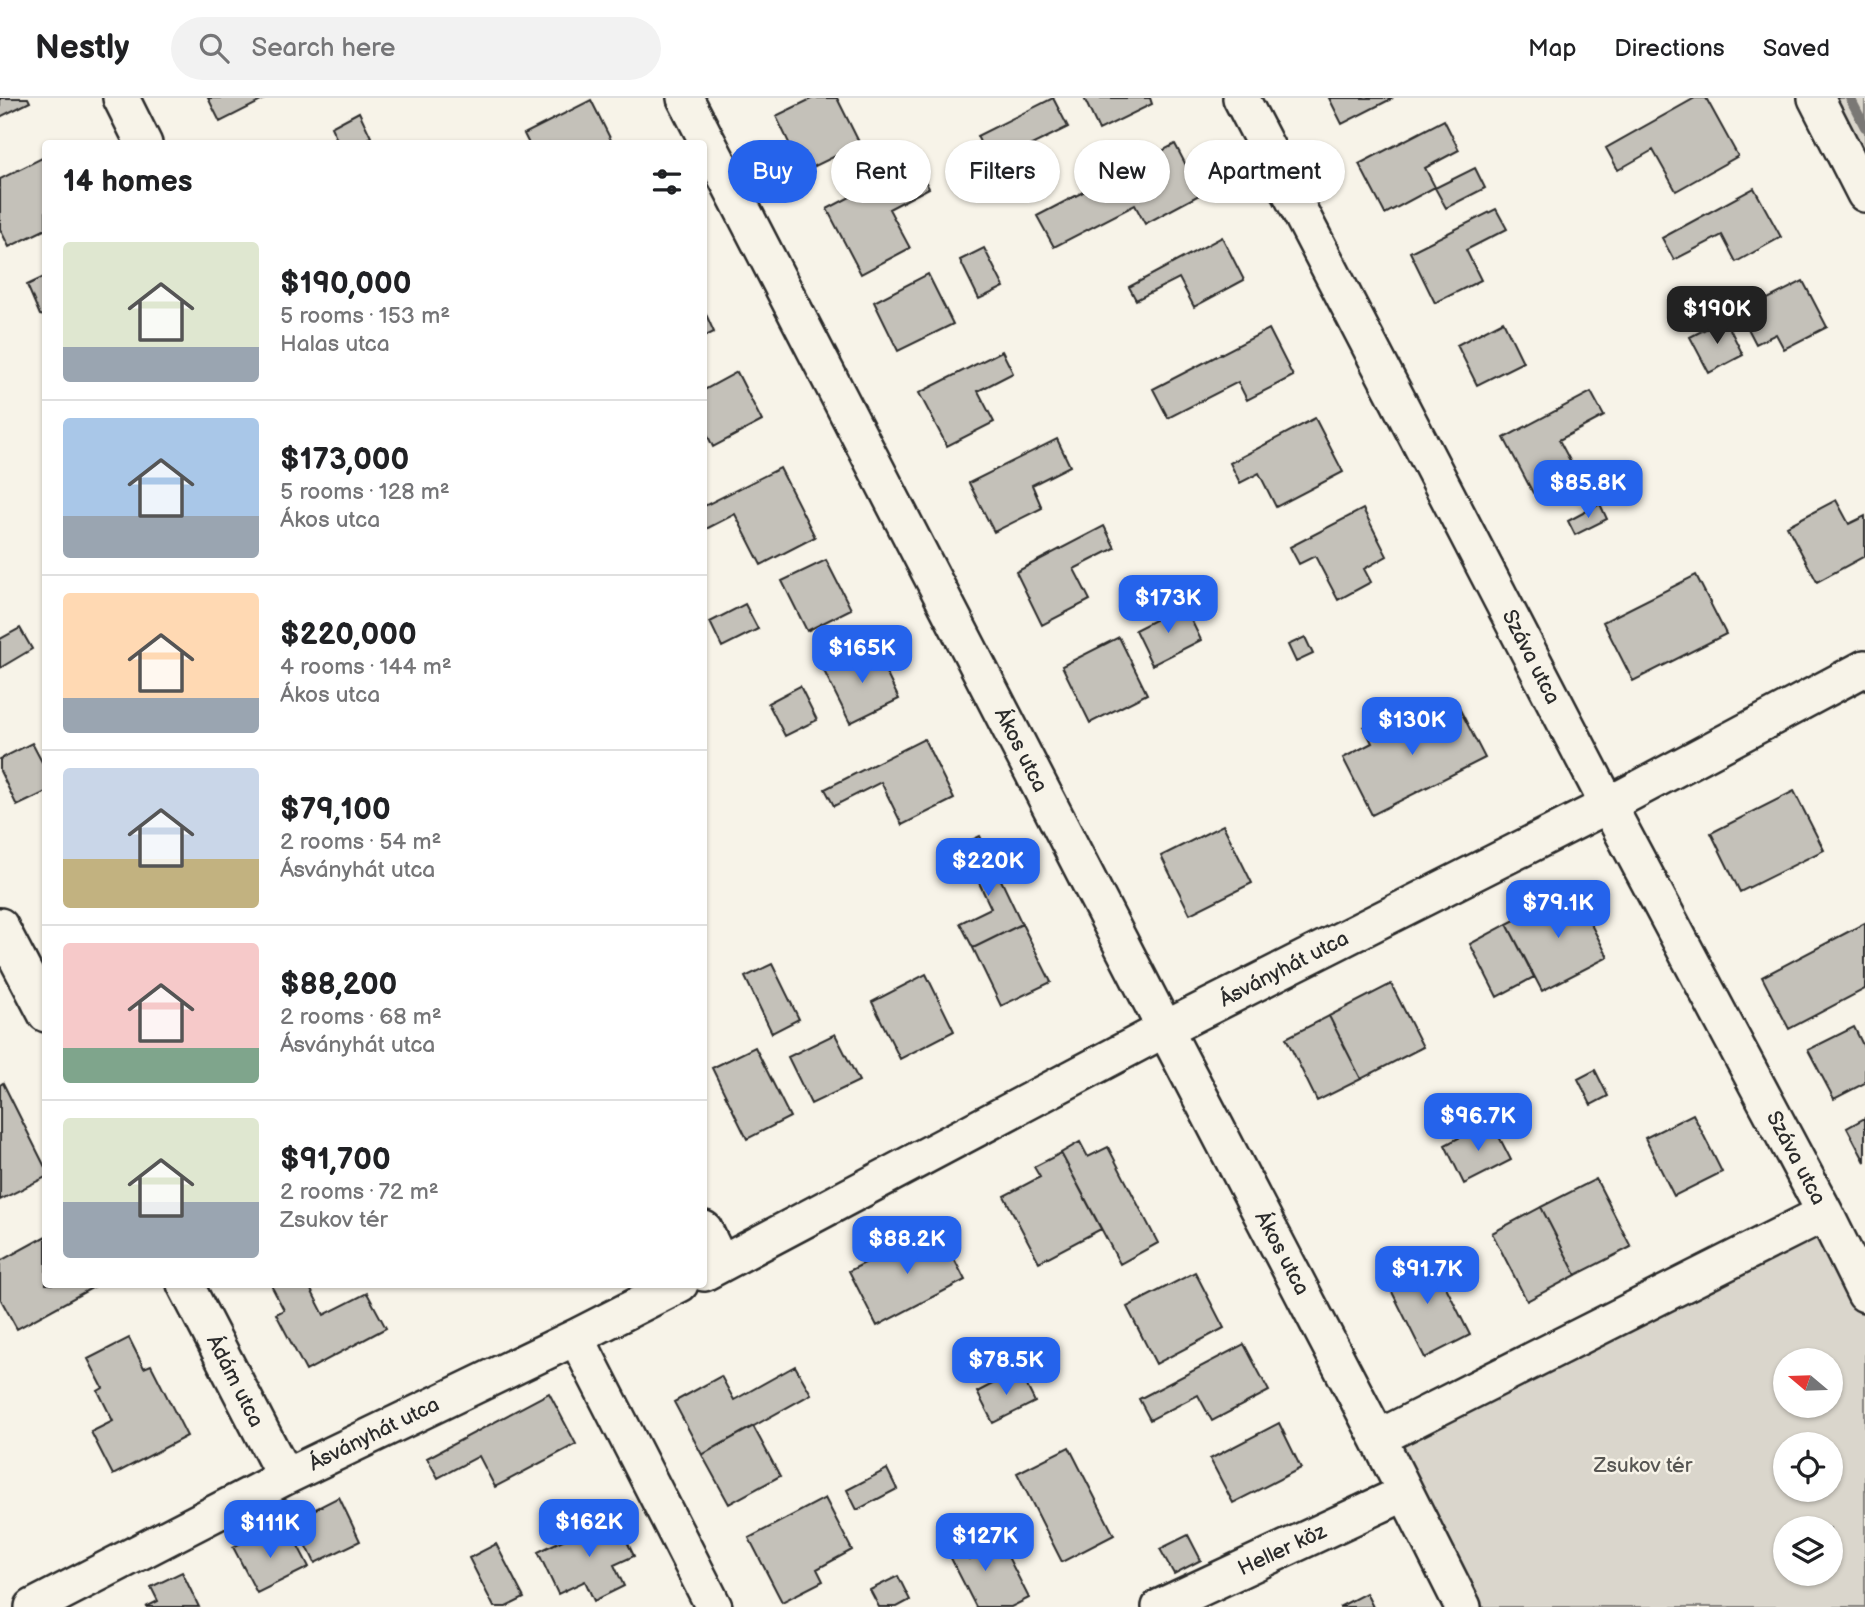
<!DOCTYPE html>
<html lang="en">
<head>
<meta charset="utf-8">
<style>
  :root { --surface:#fff; --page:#f2f2f2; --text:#202124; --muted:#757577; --line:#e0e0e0; --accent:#2563eb }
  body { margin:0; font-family:"Balsamiq Sans",sans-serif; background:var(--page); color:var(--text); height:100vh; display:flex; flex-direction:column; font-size:26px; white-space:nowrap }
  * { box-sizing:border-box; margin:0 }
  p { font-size:23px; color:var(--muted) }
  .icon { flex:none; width:38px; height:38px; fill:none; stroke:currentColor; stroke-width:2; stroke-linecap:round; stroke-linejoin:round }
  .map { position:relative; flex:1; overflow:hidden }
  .sheet { position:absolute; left:42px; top:42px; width:665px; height:1148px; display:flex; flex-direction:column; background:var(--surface); border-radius:7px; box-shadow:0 2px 5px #0004 }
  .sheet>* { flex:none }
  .guide { position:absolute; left:728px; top:42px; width:665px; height:63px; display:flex; gap:14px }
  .needle { width:46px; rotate:289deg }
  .buttons { position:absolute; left:1773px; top:1250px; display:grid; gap:14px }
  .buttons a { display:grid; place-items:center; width:70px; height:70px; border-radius:50%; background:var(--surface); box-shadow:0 2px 5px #0004; font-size:35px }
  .price { position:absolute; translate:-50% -60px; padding:0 16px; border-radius:14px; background:var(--accent); color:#fff; font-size:23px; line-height:46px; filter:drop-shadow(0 2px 4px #0008) }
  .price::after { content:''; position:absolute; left:50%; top:42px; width:21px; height:16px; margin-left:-10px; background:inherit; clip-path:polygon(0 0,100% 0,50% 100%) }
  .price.current { background:#222; color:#fff }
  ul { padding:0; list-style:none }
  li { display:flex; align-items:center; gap:21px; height:175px; padding:0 21px }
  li+li { border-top:2px solid var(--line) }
  li span { display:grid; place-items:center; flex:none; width:196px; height:140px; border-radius:7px; color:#555 }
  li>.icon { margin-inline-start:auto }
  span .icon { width:84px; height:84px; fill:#fffc; stroke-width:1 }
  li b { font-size:30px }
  h2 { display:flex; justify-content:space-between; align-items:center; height:84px; padding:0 21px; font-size:30px }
  .pill { padding:0 24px; border-radius:32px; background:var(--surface); box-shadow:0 2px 5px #0004; font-size:24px; line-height:63px }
  .pill.current { background:var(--accent); color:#fff }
  header { display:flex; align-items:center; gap:42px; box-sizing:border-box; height:98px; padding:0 35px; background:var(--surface); border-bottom:2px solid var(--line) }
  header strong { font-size:33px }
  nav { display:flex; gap:38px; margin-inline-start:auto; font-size:24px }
  .search { width:490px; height:63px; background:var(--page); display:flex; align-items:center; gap:18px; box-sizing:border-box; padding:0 24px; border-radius:38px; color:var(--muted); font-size:26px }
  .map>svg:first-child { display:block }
  .green { fill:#dad6cc; stroke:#82807c; stroke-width:2; fill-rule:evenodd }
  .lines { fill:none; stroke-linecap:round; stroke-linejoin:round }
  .stream { stroke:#7a7874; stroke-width:10 }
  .building { fill:#c4c1b9; stroke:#2b2b2b; stroke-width:2 }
  .minor-casing { stroke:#2b2b2b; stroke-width:40 }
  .minor { stroke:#f7f3e8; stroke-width:35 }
  .labels { text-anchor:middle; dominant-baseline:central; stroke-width:5; stroke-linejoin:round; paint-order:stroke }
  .street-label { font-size:21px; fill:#2b2b2b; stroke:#f7f3e8 }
  .park-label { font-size:21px; fill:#575653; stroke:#f7f3e8 }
</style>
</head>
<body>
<header>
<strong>Nestly</strong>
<div class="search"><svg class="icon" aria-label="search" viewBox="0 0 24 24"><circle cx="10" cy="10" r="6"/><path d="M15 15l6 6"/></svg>Search here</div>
<nav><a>Map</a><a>Directions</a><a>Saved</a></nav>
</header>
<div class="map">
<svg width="1865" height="1509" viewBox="0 0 1865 1509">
  <rect width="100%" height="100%" fill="#f7f3e8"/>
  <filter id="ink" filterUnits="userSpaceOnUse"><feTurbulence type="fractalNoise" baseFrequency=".0143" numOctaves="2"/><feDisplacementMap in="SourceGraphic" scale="14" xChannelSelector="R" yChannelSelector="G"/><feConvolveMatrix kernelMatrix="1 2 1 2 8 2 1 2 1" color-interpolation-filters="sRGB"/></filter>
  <g filter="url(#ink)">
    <path class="green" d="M1819 0H1865V87Z
      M1825 1115 1865 1196V1509H1463L1378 1340ZM1785 1262H1830V1307H1785ZM1785 1346H1830V1391H1785ZM1785 1430H1830V1475H1785Z"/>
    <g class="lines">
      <path class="stream" d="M1850 0 1865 29"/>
    </g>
    <path class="building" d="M0 0H28L30 4 0 19Z
      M208 0H265V1L220 24Z
      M813 0H837L860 46 803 74 776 18Z
      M1053 0 1068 29 991 67 977 38Z
      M1084 0H1150L1152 6 1099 32Z
      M1329 0H1393L1342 26Z
      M1695 0H1706L1738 58 1676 93 1653 52 1618 72 1606 50Z
      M591 2 613 46H529L524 36Z
      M359 14 371 39 358 46H339L331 29Z
      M1444 22 1459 52 1425 70 1435 89 1385 116 1359 66Z
      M1175 46 1201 96 1145 126 1135 107 1054 149 1037 118Z
      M46 58V131L9 149 0 131V81Z
      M915 65 929 90 889 111 910 150 861 176 827 111Z
      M1475 70 1485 90 1446 110 1435 90Z
      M1754 90 1781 139 1736 164 1722 137 1674 162 1662 140Z
      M1496 111 1507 131 1466 152 1481 182 1435 205 1410 154Z
      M1222 139 1244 182 1194 209 1179 180 1136 202 1129 189Z
      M984 150 1004 189 979 201 960 162Z
      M928 176 953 226 898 253 874 204Z
      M46 178V218L40 217 27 187Z
      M1803 183 1827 229 1784 251 1776 236 1756 246 1740 215Z
      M704 212 714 234 704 239Z
      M1725 221 1743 257 1709 275 1690 239Z
      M1503 223 1523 264 1477 287 1457 247Z
      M1269 231 1293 278 1247 302 1238 284 1168 320 1153 291Z
      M1002 253 1013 275 978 293 994 324 947 348 919 295Z
      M737 274 762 323 713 349 704 330V292Z
      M1591 294 1604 318 1559 342 1575 372 1533 395 1504 340Z
      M1315 320 1343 374 1276 409 1259 375 1240 385 1230 365Z
      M1057 341 1070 368 1032 387 1042 410 994 434 969 385Z
      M780 370 815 439 761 467 735 416 704 432V408Z
      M1836 402 1849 426 1865 418V458L1817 484 1787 428Z
      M1600 406 1607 421 1575 437 1568 423Z
      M1363 411 1387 458 1364 471 1371 484 1338 502 1315 458 1299 466 1290 449Z
      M1104 428 1115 450 1074 471 1090 502 1042 527 1016 474Z
      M826 462 851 511 807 533 782 483Z
      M1696 477 1726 536 1633 583 1603 524Z
      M745 506 758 531 722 549 710 524Z
      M1184 507 1201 542 1152 567 1135 532Z
      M20 530 32 551 0 570V541Z
      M1119 539 1147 596 1090 625 1062 568Z
      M1305 539 1313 556 1296 564 1288 547Z
      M873 548 899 601 850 625 824 573Z
      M800 588 817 622 785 638 768 605Z
      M1456 604 1485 660 1372 717 1343 660 1372 645 1364 629 1390 616 1398 633Z
      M924 641 954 701 902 727 881 684 834 708 825 691Z
      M32 645 42 664 46 662V694L17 708 0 673V661Z
      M1794 693 1824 752 1740 794 1711 735Z
      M1223 727 1252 785 1190 816 1161 758Z
      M980 738 1022 826 973 850 960 825 991 810 961 747Z
      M1573 792 1608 859 1542 893 1507 826Z
      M1865 825V891L1789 931 1762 879Z
      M1022 826 1051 884 1001 908 973 850Z
      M1507 826 1534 879 1497 899 1470 846Z
      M772 866 799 921 772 935 745 879Z
      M926 876 954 933 900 961 872 904Z
      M1391 886 1423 949 1361 981 1329 918Z
      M1329 918 1361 981 1317 1003 1286 940Z
      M1854 929 1865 951V985L1834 1001 1808 952Z
      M835 936 859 983 811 1006 788 959Z
      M755 949 790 1019 747 1041 712 970Z
      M1595 972 1608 998 1591 1007 1578 981Z
      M3 985 46 1071V1079L0 1102V987Z
      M1693 1016 1722 1074 1674 1098 1645 1040Z
      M1865 1020V1064L1847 1030Z
      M1491 1023 1511 1062 1464 1086 1445 1047Z
      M1080 1044 1088 1059 1108 1049 1158 1145 1120 1166 1061 1055Z
      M1061 1055 1101 1131 1039 1164 1004 1098 1040 1079 1034 1069Z
      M1596 1081 1631 1149 1576 1177 1541 1109Z
      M1541 1109 1576 1177 1527 1203 1492 1135Z
      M937 1128 965 1182 877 1228 849 1173Z
      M46 1138V1186H99L17 1231 0 1200V1163Z
      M1429 1155 1470 1237 1425 1260 1384 1178Z
      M1195 1174 1224 1230 1156 1266 1127 1209Z
      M276 1186H308L324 1217 367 1195 386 1230 306 1273 276 1216 284 1212 272 1189Z
      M129 1240 144 1270 151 1267 187 1338 113 1377 91 1334 113 1323 98 1293 103 1290 88 1261Z
      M1244 1246 1269 1293 1212 1323 1198 1297 1150 1322 1139 1301Z
      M795 1268 811 1296 702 1357 674 1304 721 1278 734 1302Z
      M1019 1272 1035 1304 993 1325 977 1294Z
      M549 1295 576 1346 495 1389 479 1358 438 1380 427 1360Z
      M1279 1325 1301 1370 1233 1405 1210 1361Z
      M753 1328 780 1378 729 1406 702 1357Z
      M1069 1349 1114 1437 1062 1464 1017 1375Z
      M887 1371 897 1391 857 1412 847 1392Z
      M339 1399 360 1443 315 1465 294 1422Z
      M825 1400 852 1452 817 1471 823 1483 782 1504 749 1440Z
      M614 1417 634 1458 614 1467 624 1488 594 1503 585 1483 558 1496 538 1454Z
      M951 1426 969 1461 1001 1445 1029 1500 1011 1509H976L937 1433Z
      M265 1433 273 1448 293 1438 309 1469 257 1495 233 1449Z
      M1188 1437 1201 1462 1174 1476 1160 1451Z
      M496 1446 524 1500 506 1509H494L469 1460Z
      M182 1474 199 1509H146L158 1503 151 1489Z
      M898 1478 910 1502 897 1509H879L870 1492Z
      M1366 1495 1373 1509H1339Z"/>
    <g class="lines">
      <defs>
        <path id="minor" d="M121 0 144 46
          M685 0 1165 931 1378 1340
          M1241 0 1608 707 1825 1115
          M1816 0 1865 96
          M0 828 46 916
          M704 1131 721 1166
          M704 1175 1165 931 1608 707 1865 570
          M185 1186 285 1379
          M576 1239 714 1509
          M33 1509 285 1379 576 1239 680 1186
          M1160 1509 1405 1395
          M1463 1509 1378 1340 1825 1115 1865 1196"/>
      </defs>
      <use href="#minor" class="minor-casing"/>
      <use href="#minor" class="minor"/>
    </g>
  </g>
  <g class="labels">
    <g class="street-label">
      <text transform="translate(1531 559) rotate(63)">Száva utca</text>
      <text transform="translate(1021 652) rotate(63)">Ákos utca</text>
      <text transform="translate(1284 871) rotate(-27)">Ásványhát utca</text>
      <text transform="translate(1796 1060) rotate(62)">Száva utca</text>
      <text transform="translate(1282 1155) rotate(62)">Ákos utca</text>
      <text transform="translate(235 1283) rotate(63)">Ádám utca</text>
      <text transform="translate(374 1336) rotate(-26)">Ásványhát utca</text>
      <text transform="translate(1282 1452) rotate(-25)">Heller köz</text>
    </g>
    <g class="park-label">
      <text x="1643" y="1367">Zsukov tér</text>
    </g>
  </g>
</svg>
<div class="buttons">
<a><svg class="needle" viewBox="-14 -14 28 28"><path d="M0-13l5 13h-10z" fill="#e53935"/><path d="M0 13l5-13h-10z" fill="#757577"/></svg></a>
<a><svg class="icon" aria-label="locate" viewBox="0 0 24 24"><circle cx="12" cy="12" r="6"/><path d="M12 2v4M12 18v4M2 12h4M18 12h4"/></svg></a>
<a><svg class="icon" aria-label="layers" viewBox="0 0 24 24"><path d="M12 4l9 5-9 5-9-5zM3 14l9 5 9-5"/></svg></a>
</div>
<b class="price current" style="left:1717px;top:248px">$190K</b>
<b class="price" style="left:1588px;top:422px">$85.8K</b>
<b class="price" style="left:1168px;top:537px">$173K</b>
<b class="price" style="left:862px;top:587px">$165K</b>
<b class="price" style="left:1412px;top:659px">$130K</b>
<b class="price" style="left:988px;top:800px">$220K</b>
<b class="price" style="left:1558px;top:842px">$79.1K</b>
<b class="price" style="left:1478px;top:1055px">$96.7K</b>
<b class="price" style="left:907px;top:1178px">$88.2K</b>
<b class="price" style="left:1427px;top:1208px">$91.7K</b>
<b class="price" style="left:1006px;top:1299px">$78.5K</b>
<b class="price" style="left:589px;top:1461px">$162K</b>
<b class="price" style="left:270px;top:1462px">$111K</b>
<b class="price" style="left:985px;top:1475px">$127K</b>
<div class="guide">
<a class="pill current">Buy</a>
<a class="pill">Rent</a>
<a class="pill">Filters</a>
<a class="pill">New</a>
<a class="pill">Apartment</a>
</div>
<section class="sheet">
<h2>14 homes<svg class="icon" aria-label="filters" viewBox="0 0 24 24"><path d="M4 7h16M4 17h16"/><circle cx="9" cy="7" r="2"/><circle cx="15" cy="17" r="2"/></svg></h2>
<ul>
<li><span style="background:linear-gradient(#dfe7d0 75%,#9aa5b1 0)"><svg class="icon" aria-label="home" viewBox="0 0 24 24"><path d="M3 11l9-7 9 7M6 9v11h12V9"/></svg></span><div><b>$190,000</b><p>5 rooms · 153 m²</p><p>Halas utca</p></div></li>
<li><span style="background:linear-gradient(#a9c7e8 70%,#9aa5b1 0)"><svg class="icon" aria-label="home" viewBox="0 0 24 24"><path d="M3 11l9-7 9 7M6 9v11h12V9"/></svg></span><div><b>$173,000</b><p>5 rooms · 128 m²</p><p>Ákos utca</p></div></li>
<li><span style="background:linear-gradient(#ffd9b3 75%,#9aa5b1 0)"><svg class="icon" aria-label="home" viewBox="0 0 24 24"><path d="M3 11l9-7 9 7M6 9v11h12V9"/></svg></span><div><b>$220,000</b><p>4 rooms · 144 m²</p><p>Ákos utca</p></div></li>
<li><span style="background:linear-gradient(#c9d6e8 65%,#c2b280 0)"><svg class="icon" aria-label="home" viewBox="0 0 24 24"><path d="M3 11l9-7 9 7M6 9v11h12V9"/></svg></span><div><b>$79,100</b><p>2 rooms · 54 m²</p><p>Ásványhát utca</p></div></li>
<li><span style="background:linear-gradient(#f6c9c9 75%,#7fa58c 0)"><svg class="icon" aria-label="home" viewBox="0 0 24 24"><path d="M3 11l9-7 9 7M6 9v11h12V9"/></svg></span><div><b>$88,200</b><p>2 rooms · 68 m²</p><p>Ásványhát utca</p></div></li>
<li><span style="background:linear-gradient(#dfe7d0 60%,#9aa5b1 0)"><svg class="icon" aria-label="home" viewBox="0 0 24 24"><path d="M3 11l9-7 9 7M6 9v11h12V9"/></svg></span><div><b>$91,700</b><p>2 rooms · 72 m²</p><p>Zsukov tér</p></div></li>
</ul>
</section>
</div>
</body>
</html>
